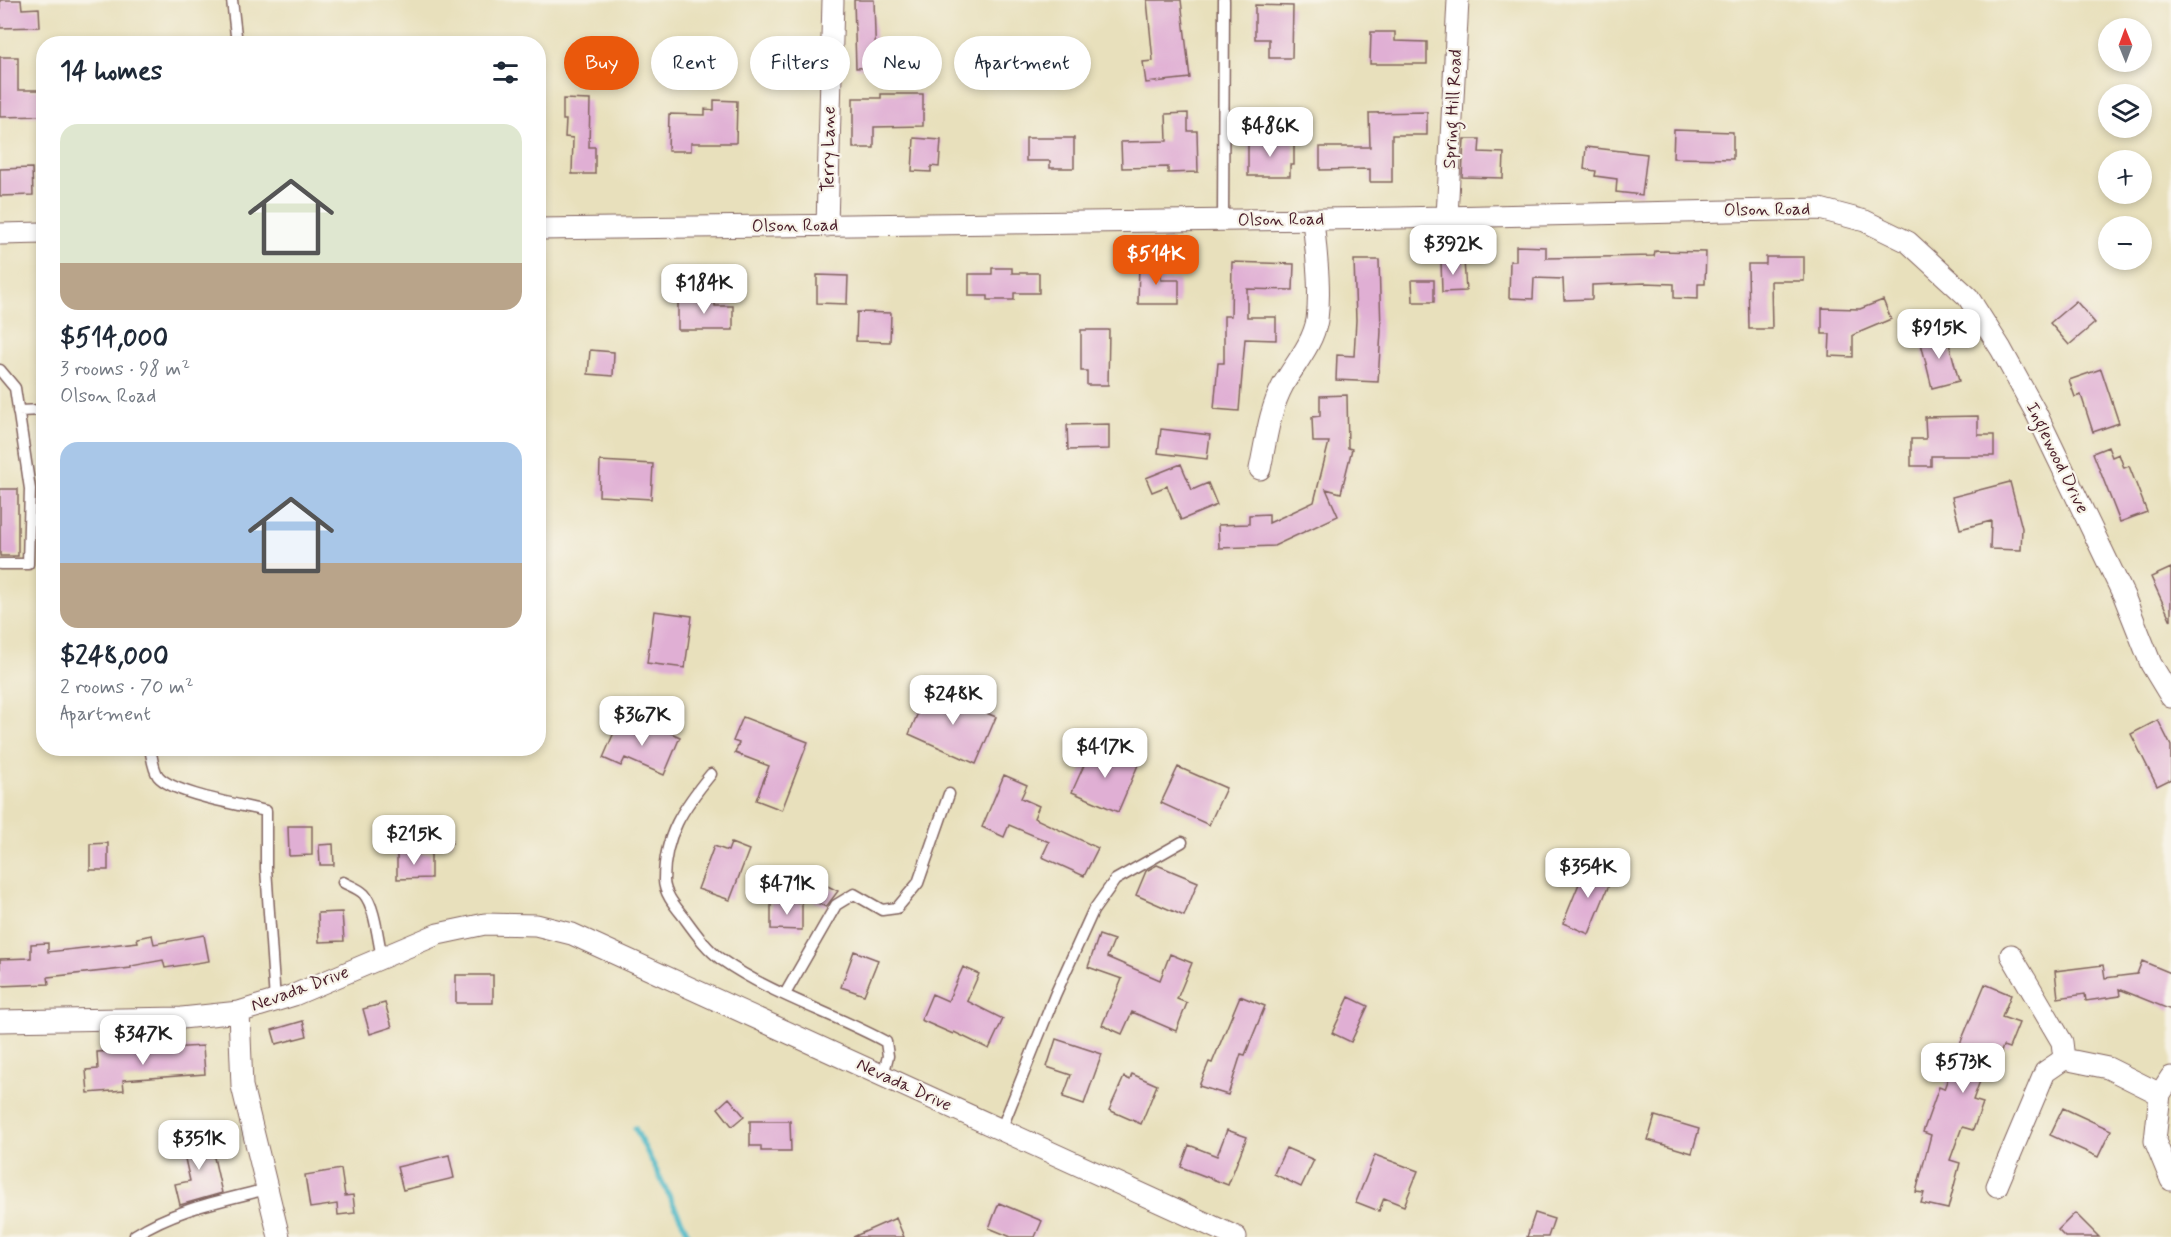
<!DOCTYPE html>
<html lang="en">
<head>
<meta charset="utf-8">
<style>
  :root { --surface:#fff; --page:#f2f2f3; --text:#1f2937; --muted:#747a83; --accent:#ea580c }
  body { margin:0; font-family:Mynerve,sans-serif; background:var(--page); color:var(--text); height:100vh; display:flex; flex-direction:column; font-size:22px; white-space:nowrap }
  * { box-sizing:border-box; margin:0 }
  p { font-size:20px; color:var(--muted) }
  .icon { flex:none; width:33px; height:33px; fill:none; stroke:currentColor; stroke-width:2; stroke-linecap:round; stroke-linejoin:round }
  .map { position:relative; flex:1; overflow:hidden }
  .details { position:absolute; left:36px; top:36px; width:510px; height:720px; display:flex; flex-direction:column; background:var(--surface); border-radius:24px; box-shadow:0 3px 9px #0003 }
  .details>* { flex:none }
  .guide { position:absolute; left:564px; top:36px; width:570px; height:54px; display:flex; gap:12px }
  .needle { width:39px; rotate:359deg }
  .controls { position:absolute; left:2098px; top:18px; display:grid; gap:12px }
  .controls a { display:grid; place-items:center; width:54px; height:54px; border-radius:50%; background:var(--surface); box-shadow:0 3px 9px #0003; font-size:30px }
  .price { position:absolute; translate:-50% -51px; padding:0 14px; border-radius:12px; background:#fff; color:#222; font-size:20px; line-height:39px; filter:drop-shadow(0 2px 3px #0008) }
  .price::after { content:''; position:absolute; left:50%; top:36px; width:18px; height:14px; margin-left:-9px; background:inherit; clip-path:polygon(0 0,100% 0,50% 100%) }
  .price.active { background:var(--accent); color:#fff }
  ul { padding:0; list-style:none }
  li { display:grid; align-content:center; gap:12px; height:318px; padding:0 24px }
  li span { display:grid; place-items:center; height:186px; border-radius:18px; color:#555 }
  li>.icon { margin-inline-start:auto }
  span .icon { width:108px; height:108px; fill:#fffc; stroke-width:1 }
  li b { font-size:26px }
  h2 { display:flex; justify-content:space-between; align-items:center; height:72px; padding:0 24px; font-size:26px }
  .chip { padding:0 21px; border-radius:27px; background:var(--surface); box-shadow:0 3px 9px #0003; font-size:21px; line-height:54px }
  .chip.active { background:var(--accent); color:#fff }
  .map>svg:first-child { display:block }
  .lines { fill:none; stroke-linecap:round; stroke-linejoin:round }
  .stream { stroke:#4bb8c6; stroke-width:5 }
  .building { fill:#e0afd4 }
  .lane-casing { stroke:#81635e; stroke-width:13 }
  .street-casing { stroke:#81635e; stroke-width:23 }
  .lane { stroke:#fff; stroke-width:10 }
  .street { stroke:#fff; stroke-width:21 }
  .labels { text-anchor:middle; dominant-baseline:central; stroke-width:4.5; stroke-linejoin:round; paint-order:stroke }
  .street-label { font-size:18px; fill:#4a1f2b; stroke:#f7f3e8 }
</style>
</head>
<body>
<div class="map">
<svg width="2171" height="1237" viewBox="0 0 2171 1237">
  <rect width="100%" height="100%" fill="#f7f3e8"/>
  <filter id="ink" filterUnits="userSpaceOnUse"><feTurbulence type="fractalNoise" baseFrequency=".0167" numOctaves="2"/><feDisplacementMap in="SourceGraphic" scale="12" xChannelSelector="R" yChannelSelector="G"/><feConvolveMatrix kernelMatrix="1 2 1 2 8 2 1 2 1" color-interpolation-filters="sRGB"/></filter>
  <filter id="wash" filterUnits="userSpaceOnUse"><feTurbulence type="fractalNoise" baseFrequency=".008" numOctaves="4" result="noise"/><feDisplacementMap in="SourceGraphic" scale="24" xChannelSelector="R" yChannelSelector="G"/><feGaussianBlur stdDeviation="1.35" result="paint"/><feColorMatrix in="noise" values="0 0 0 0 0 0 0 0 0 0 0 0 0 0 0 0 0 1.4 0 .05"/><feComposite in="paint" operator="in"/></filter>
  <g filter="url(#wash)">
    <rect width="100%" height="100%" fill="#e8e0bc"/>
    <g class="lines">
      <path class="stream" d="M635 1128 690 1237"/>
    </g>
    <g id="blocks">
      <path class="building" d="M0 0H21L22 9 39 8 40 27 0 28Z
        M854 0H874L876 67 856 68Z
        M1147 0H1181L1190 78 1146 83 1143 62 1153 61Z
        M1255 5 1293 6 1292 58H1269V39H1255Z
        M1371 32H1395V41L1427 42V64H1370Z
        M0 57H18V90H44V116L0 117Z
        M881 94H923V126L874 127V148H853V98H881Z
        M563 99 590 100 589 147H595V174H572L573 138 565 137 566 120H563Z
        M714 100 737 101 736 143H691V151H668L669 114 705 115V109L714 110Z
        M1427 112V135H1392V182H1370V169L1320 170V147H1370L1369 113Z
        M1188 113V131H1197L1198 172 1168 173V167L1122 168 1121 142 1167 141 1166 114Z
        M1674 130 1733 132V159L1673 158Z
        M914 138 941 140 939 167 931 166V172L912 171Z
        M1026 138H1074V168H1050V161H1026Z
        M1464 139H1480L1479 152 1504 153 1503 178 1462 177Z
        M1248 140H1294V165H1290V176H1248Z
        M1586 147 1647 154 1642 195 1616 192 1617 179 1595 176 1596 171 1584 169Z
        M32 168 33 195 0 196V169Z
        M1516 246 1546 247V258L1654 256 1655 251 1706 252 1705 284H1698V299L1674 298V284L1645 283 1592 285V299L1564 300 1563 279 1534 278 1533 299 1509 298 1510 261H1516Z
        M1766 257H1804V281H1771L1772 329H1749L1748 264H1766Z
        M1354 260H1379L1381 331 1378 382 1336 380 1337 355 1354 356 1356 320Z
        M1464 260 1466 291 1442 292 1441 261Z
        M1232 262 1294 264 1293 290 1247 289V317H1276V340L1245 339 1239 411 1214 409 1218 363H1224V316H1231Z
        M1139 263H1161V280H1179V304H1138Z
        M992 268H1012V273H1039V293H1014V300H988V296H969V274H992Z
        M817 275 848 276 847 304 817 303Z
        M1412 280H1434V302H1413Z
        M678 297H715V306H733V330H678Z
        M1883 300 1891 319 1853 335V357L1829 356 1830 334H1822V308L1860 309Z
        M2076 301 2095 323 2069 345 2050 323Z
        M857 312 891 313 890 342 856 341Z
        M1081 330H1109L1108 385H1087V371H1081Z
        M1946 332 1959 381 1932 388 1920 339Z
        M590 350 614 352 613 376 588 374Z
        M2101 369 2119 423 2093 432 2081 395 2075 397 2069 380Z
        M1347 395 1348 448 1352 449 1341 493 1326 489 1338 516 1274 546 1219 548 1218 525 1249 524V515L1269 514V523L1314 502 1329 442H1313L1312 417 1320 416V396Z
        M1978 416V435H1994V456H1931V466H1911V439H1926L1925 417Z
        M1109 424V449L1068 450 1067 425Z
        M1161 429 1210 435 1207 459 1158 453Z
        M2108 447 2112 457 2119 454 2124 468 2129 466 2147 512 2120 522 2093 453Z
        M600 461 653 464 651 499 599 496Z
        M1181 464 1192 490 1208 483 1217 505 1181 520 1167 486 1152 492 1146 478Z
        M2010 482 2022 528 2021 550 1990 549 1991 521 1960 529 1952 497Z
        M0 489H18V556H0Z
        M2171 568V621L2151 577Z
        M654 611 692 616 685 668 647 663Z
        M928 689 996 717 976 764 909 734Z
        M743 717 808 742 782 810 756 800 769 766 735 753 739 743 733 741Z
        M2158 720 2171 746V779L2157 786 2131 734Z
        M618 723 632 729 634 724 651 731 653 725 680 737 664 775 625 758 621 766 603 758Z
        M1093 745 1138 765 1118 812 1072 792Z
        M1178 767 1226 788 1209 825 1161 803Z
        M1004 775 1027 785 1021 798 1039 806 1034 818 1098 848 1084 876 1042 857 1049 842 1009 825 1004 837 982 827Z
        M451 824 452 843 427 844V825Z
        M288 826H312V855L289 856Z
        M108 843V870H90V844Z
        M731 843 749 850 730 900 698 889 714 846 728 851Z
        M333 844 334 865H320L319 845Z
        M431 853V878L397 879V854Z
        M1587 864 1613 875 1589 934 1563 923Z
        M1157 865 1198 882 1184 916 1136 895 1146 871Z
        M807 876 838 891 826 907 799 894Z
        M771 902H802V930L771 929Z
        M342 912 344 941 319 942 318 913Z
        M152 935 154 944 204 935 209 961 165 968 163 960 131 966V968L48 977 49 984 0 986V959L31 958V944L48 943V952L138 942 137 938Z
        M1099 935 1114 940 1107 957 1160 980 1170 954 1192 963 1177 999 1187 1003 1176 1031 1132 1012 1122 1034 1102 1025 1122 979 1088 967Z
        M854 951 878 960 864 995 841 987Z
        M2142 961 2171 973V1010L2119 989 2120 996 2086 1001 2085 994 2058 998 2055 971 2103 965 2105 978 2137 974Z
        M963 967 979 974 967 1001 1003 1019 989 1049 954 1032 953 1034 921 1020 932 994 948 1001Z
        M456 975H493V1003H456Z
        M1985 984 2011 995 2002 1017 2019 1023 2009 1048 2003 1046 1994 1074 1984 1070 1973 1100 1983 1103 1973 1130 1962 1127 1950 1160 1960 1163 1948 1209 1921 1203 1924 1193 1916 1192 1931 1135 1923 1132 1939 1087 1944 1089 1962 1039Z
        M1240 996 1265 1006 1245 1055 1241 1054 1228 1095 1199 1086 1209 1062 1212 1063Z
        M1349 997 1368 1006 1351 1042 1332 1033Z
        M385 1003 392 1027 370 1034 363 1009Z
        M303 1021 307 1036 276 1044 272 1030Z
        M1056 1039 1102 1054 1084 1104 1063 1097 1071 1075 1047 1067Z
        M203 1046 205 1074 123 1080 124 1090 88 1093 86 1070 98 1069 97 1052Z
        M1132 1074 1157 1085 1141 1124 1109 1110 1124 1077 1130 1080Z
        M729 1098 744 1116 732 1126 718 1108Z
        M2063 1108 2111 1130 2098 1157 2050 1135Z
        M1655 1116 1699 1129 1692 1153 1648 1140Z
        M750 1121H790L791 1151H761V1146H750Z
        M1227 1130 1247 1137 1228 1185 1181 1167 1189 1145 1217 1156Z
        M209 1135 222 1193 180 1205 175 1184 190 1181 181 1141Z
        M1286 1148 1314 1160 1301 1187 1274 1174Z
        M449 1155 454 1178 403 1190 397 1167Z
        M1375 1155 1418 1171 1404 1206 1384 1198 1379 1211 1356 1202Z
        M341 1169 345 1196 353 1195 355 1213 338 1215 337 1204 310 1208 305 1175Z
        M999 1203 1042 1221 1035 1237H1011L989 1228Z
        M1535 1213 1554 1219 1548 1237H1527Z
        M2075 1213 2099 1237H2065L2058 1230Z
        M896 1218 904 1237H853Z"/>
    </g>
  </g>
  <g filter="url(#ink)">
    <use href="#blocks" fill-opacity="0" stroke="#81635e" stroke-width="1.5"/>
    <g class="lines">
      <defs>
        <path id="lane" d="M232 0 237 44
          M1223 220 1224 0
          M0 370 15 388 30 489 28 564H0
          M18 411 44 410
          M150 748C152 757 153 769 158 776 173 794 242 805 266 811V868L275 1001
          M711 774C684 807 664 835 664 880 664 893 675 906 683 916 694 931 707 950 722 960 772 995 833 1013 886 1042L888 1056 883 1076
          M343 882C350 886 358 888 364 894 375 906 378 941 382 957
          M785 994 836 905 854 894 882 910 897 908 918 883 949 794
          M1001 1130 1055 995 1093 911 1115 880 1182 842
          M135 1235C175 1209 221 1201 267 1189"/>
        <path id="street" d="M1447 217 1458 0
          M827 226 833 0
          M538 229 1398 218 1820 209 1865 221 1908 242 1968 297 2001 349 2036 413 2124 596 2151 664 2171 697
          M0 234 44 233
          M1260 469C1266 441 1269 411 1283 385 1294 365 1313 344 1317 320 1321 288 1316 252 1313 219
          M2011 955 2062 1042 2064 1059
          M239 1012 242 1086 279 1237
          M0 1021 182 1018 239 1012 294 995 438 934 485 924 536 925 572 934 1236 1237
          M2171 1077 2160 1094 2155 1141 2171 1180
          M1997 1186 2045 1072 2064 1059 2108 1068 2160 1094"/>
      </defs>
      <use href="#lane" class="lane-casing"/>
      <use href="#street" class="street-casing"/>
      <use href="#lane" class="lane"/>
      <use href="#street" class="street"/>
    </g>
  </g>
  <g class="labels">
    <g class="street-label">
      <text transform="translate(1453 109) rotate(-87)">Spring Hill Road</text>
      <text transform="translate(829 149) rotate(-89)">Terry Lane</text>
      <text transform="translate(1767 210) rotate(-1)">Olson Road</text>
      <text transform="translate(1281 220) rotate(-1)">Olson Road</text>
      <text transform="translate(795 226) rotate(-1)">Olson Road</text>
      <text transform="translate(2057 458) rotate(64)">Inglewood Drive</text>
      <text transform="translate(300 989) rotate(-20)">Nevada Drive</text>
      <text transform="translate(904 1085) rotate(25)">Nevada Drive</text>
    </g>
  </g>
</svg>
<div class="controls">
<a><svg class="needle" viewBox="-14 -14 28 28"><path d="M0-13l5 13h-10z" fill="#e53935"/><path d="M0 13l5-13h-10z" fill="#747a83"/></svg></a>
<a><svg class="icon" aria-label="layers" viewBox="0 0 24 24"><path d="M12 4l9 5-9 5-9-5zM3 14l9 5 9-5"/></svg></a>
<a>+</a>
<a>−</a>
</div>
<b class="price" style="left:1270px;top:158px">$486K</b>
<b class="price" style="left:1453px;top:276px">$392K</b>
<b class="price active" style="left:1156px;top:286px">$514K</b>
<b class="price" style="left:704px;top:315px">$184K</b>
<b class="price" style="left:1939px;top:360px">$915K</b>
<b class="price" style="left:953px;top:726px">$248K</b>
<b class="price" style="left:642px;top:747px">$367K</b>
<b class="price" style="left:1105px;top:779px">$417K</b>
<b class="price" style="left:414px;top:866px">$215K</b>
<b class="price" style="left:1588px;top:899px">$354K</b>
<b class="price" style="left:787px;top:916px">$471K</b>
<b class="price" style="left:143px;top:1066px">$347K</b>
<b class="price" style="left:1963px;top:1094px">$573K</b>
<b class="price" style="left:199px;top:1171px">$351K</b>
<div class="guide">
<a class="chip active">Buy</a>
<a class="chip">Rent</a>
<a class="chip">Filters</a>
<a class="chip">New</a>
<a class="chip">Apartment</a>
</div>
<section class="details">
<h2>14 homes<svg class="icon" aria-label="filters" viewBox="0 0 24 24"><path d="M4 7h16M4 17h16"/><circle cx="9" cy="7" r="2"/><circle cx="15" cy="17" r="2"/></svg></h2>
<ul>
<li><span style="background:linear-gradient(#dfe7d0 75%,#b9a48a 0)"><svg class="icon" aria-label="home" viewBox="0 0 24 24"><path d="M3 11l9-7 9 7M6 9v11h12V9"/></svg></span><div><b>$514,000</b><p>3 rooms · 98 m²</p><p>Olson Road</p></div></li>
<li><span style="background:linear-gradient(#a9c7e8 65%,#b9a48a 0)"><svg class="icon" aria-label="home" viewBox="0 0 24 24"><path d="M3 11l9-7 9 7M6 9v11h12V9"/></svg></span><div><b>$248,000</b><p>2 rooms · 70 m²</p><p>Apartment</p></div></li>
</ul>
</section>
</div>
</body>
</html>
